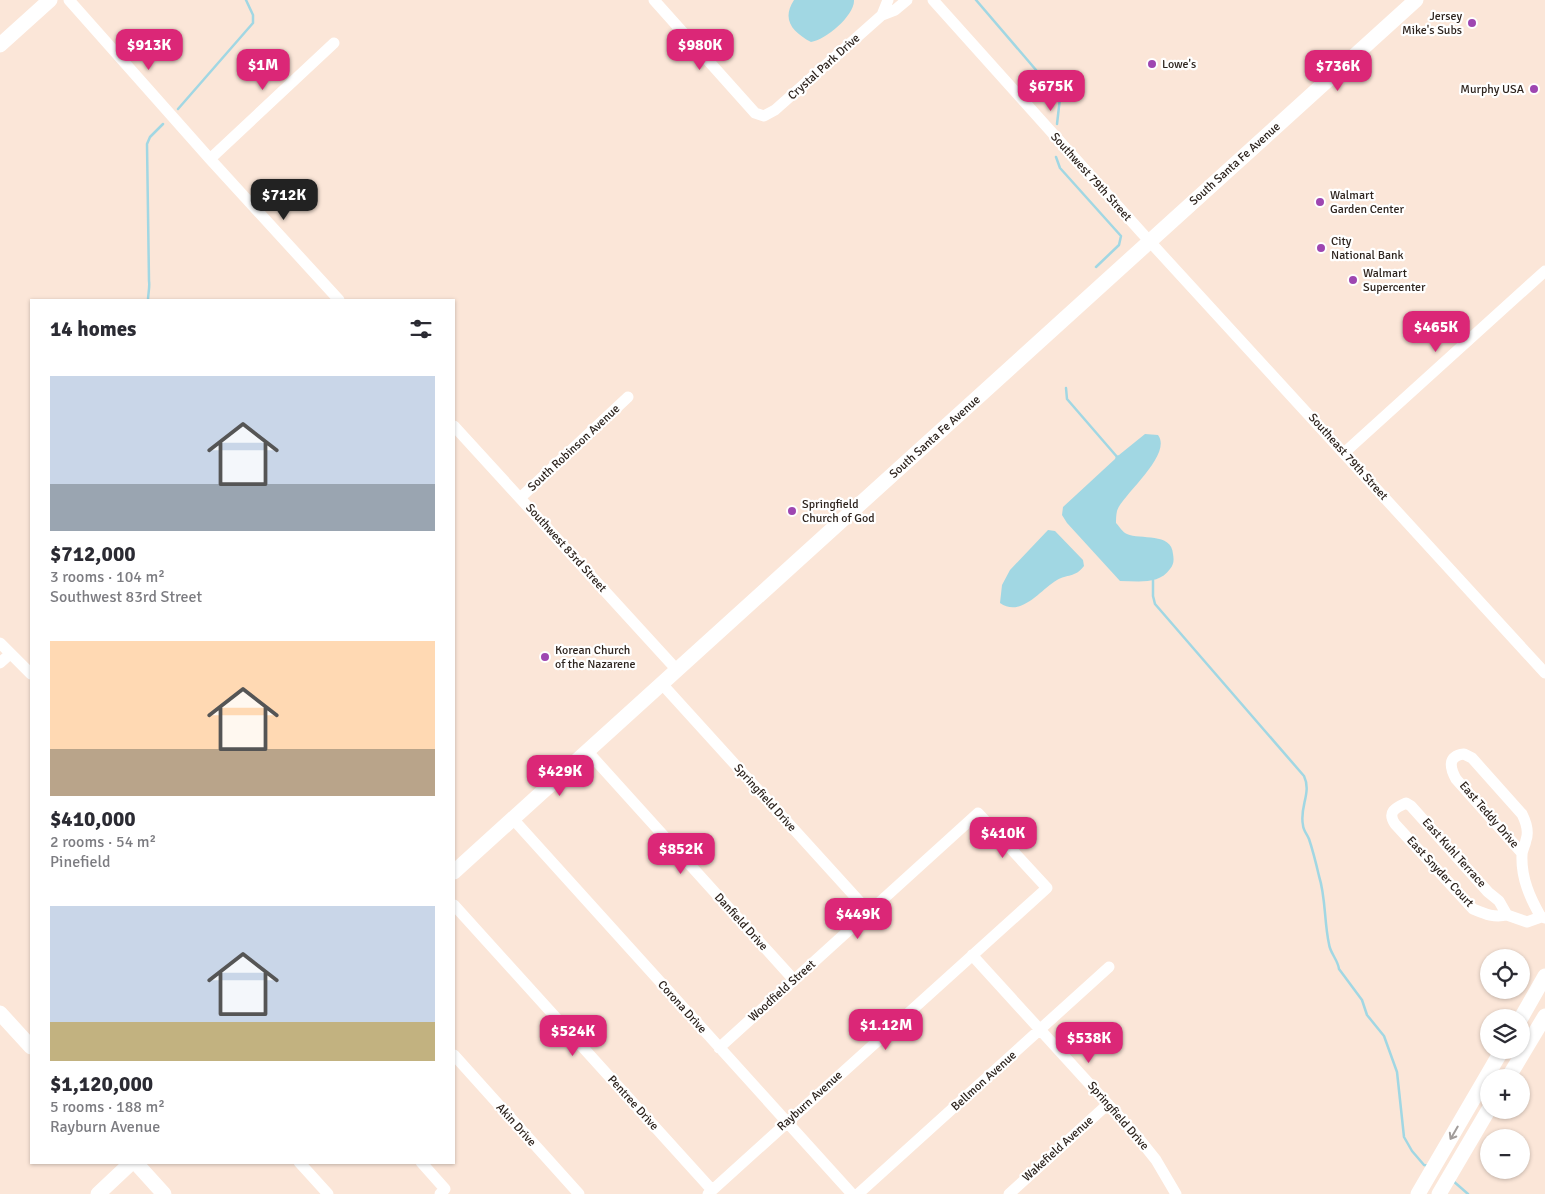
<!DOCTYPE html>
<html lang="en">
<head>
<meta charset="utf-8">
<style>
  :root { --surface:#fff; --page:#f2f2f3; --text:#2b2b33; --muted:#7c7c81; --accent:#db2777 }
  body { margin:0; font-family:Signika,sans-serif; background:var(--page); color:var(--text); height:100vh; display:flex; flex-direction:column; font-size:19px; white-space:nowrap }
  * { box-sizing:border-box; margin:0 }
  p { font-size:16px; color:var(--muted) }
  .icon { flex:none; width:28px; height:28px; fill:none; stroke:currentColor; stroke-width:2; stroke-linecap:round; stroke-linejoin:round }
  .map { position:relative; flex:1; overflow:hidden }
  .side { position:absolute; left:30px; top:299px; width:425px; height:865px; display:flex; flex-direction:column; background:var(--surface); border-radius:0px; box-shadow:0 1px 4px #0004 }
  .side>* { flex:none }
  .tools { position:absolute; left:1480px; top:949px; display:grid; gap:10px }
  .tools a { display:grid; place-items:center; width:50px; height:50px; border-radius:50%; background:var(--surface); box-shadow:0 1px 4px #0004; font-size:25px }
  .price { position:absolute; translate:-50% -42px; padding:0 11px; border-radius:10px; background:var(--accent); color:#fff; font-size:16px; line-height:32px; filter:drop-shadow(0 1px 2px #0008) }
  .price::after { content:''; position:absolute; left:50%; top:30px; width:15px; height:11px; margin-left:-8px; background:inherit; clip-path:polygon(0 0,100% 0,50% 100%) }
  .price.on { background:#222; color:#fff }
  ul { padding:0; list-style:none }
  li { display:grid; align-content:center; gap:10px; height:265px; padding:0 20px }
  li span { display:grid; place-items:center; height:155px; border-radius:0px; color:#555 }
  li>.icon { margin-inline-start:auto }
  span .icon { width:90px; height:90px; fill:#fffc; stroke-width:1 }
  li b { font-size:21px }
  h2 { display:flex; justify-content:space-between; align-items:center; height:60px; padding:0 20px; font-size:21px }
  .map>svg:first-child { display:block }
  .water { fill:#a1d7e3 }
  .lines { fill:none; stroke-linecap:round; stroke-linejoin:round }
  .stream { stroke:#a1d7e3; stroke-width:2.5 }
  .minor { stroke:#fff; stroke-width:11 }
  .major { stroke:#fff; stroke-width:15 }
  .oneway { stroke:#a19c9a }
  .poi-dot { fill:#9e46b1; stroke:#fff; stroke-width:2 }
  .labels { text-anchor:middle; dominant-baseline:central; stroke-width:4.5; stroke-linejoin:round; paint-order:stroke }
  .poi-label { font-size:12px; fill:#2e241e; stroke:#fff; text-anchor:start }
  .street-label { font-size:12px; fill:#2e241e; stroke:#fff }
</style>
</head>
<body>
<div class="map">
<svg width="1545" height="1194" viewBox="0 0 1545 1194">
  <rect width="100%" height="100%" fill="#fbe6d8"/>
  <path class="water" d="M794 0H854C855 15 826 40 811 42 793 32 781 20 794 0Z
    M1145 434 1158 435C1173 455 1122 495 1117 511 1116 515 1116 520 1116 523 1119 526 1123 533 1127 534 1140 540 1172 532 1173 554 1174 560 1174 564 1170 569 1159 585 1138 581 1120 581L1067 523 1062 515 1063 507 1115 459 1116 456 1119 455Z
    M1048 530 1055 531 1083 560 1084 566C1075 578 1067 574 1057 580 1040 590 1021 618 1000 603L1002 585 1010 570Z"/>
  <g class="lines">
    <path class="stream" d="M976 0 1060 98 1057 124
      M178 109 253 23V15L246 0
      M1056 157 1060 168 1121 236 1119 245 1096 267
      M148 300C148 294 150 287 149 281 148 235 148 190 147 144L150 137 163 124
      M1066 388 1067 399 1118 458
      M1153 580V596L1155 604 1304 776C1312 793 1299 807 1303 825 1303 830 1307 834 1309 839 1313 851 1316 863 1319 876 1326 898 1324 922 1329 944 1330 953 1338 960 1339 969L1362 1000 1367 1015 1384 1036 1397 1072 1404 1137 1412 1151 1424 1165 1429 1166
      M1452 1180 1468 1194"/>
    <path class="minor" d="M69 0 210 159 339 300
      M654 0 755 113 764 116 775 110 882 15 895 10 907 0
      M933 0 1142 233 1545 673
      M882 15 888 0
      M210 159 334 43
      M454 426 677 670
      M1344 453 1545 271
      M520 498 628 397
      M0 643 31 674
      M0 663 10 654
      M662 684 869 912
      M588 752 794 980
      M1406 803 1411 806 1488 892 1499 901 1507 915C1494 918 1485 914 1473 909L1395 824C1387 812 1395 808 1406 803Z
      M513 819 852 1194
      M1522 853 1456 779C1450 768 1447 756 1464 754L1472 758 1522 814C1526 822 1529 832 1526 840 1525 846 1522 850 1522 855 1521 878 1530 898 1541 917
      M454 905 712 1190
      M1507 915 1527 922 1541 917 1545 918
      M972 955 1136 1135 1156 1160 1176 1194
      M454 1055 579 1194
      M299 1162 328 1194
      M421 1162 445 1189 440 1194
      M708 1194 1047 888 978 813 719 1048
      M858 1194 1109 967
      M1009 1194 1108 1104"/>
    <path class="major" d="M0 45 50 0
      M454 872 1416 0
      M0 1013 31 1047
      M1521 1018 1545 976
      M1508 1078 1545 1016
      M135 1162 164 1194
      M98 1194 132 1162
      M1418 1194 1502 1050
      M1439 1194 1489 1109"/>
  </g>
  <defs><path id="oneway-shaft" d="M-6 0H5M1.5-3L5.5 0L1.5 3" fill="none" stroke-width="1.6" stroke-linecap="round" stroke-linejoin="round" transform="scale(1.25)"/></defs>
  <use class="oneway" href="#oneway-shaft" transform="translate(1454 1133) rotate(120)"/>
  <g class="poi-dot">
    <circle cx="1472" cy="23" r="5"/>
    <circle cx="1152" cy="64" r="5"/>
    <circle cx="1534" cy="89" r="5"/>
    <circle cx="1320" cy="202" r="5"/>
    <circle cx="1321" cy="248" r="5"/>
    <circle cx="1353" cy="280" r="5"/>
    <circle cx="792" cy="511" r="5"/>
    <circle cx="545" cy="657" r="5"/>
  </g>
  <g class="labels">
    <g class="poi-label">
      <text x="1462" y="16" text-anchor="end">Jersey<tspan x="1462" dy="14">Mike's Subs</tspan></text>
      <text x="1162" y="64">Lowe's</text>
      <text x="1524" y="89" text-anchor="end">Murphy USA</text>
      <text x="1330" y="195">Walmart<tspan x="1330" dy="14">Garden Center</tspan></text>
      <text x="1331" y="241">City<tspan x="1331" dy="14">National Bank</tspan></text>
      <text x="1363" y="273">Walmart<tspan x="1363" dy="14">Supercenter</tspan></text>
      <text x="802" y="504">Springfield<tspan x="802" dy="14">Church of God</tspan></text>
      <text x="555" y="650">Korean Church<tspan x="555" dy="14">of the Nazarene</tspan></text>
    </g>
    <g class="street-label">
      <text transform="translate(824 67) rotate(-42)">Crystal Park Drive</text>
      <text transform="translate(1235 164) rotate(-42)">South Santa Fe Avenue</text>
      <text transform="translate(1091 177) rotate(48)">Southwest 79th Street</text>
      <text transform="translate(935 437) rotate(-42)">South Santa Fe Avenue</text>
      <text transform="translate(574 448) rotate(-43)">South Robinson Avenue</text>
      <text transform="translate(1348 457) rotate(48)">Southeast 79th Street</text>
      <text transform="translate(566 548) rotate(48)">Southwest 83rd Street</text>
      <text transform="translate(765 798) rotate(48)">Springfield Drive</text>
      <text transform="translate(1489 815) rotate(49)">East Teddy Drive</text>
      <text transform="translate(1454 853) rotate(48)">East Kuhl Terrace</text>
      <text transform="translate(1440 872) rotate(47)">East Snyder Court</text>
      <text transform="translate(741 922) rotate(48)">Danfield Drive</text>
      <text transform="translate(782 991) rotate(-42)">Woodfield Street</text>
      <text transform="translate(682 1007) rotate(48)">Corona Drive</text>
      <text transform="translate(984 1081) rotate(-42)">Bellmon Avenue</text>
      <text transform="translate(810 1101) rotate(-42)">Rayburn Avenue</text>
      <text transform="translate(633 1103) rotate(48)">Pentree Drive</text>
      <text transform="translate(1118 1116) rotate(49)">Springfield Drive</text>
      <text transform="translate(516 1125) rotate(48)">Akin Drive</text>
      <text transform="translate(1058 1149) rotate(-42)">Wakefield Avenue</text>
    </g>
  </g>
</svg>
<div class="tools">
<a><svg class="icon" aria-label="locate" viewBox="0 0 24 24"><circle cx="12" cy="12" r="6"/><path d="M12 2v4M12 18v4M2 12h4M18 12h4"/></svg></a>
<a><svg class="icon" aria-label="layers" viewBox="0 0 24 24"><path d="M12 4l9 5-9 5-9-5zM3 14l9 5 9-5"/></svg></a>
<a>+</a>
<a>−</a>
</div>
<b class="price" style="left:149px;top:71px">$913K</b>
<b class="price" style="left:700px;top:71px">$980K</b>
<b class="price" style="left:263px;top:91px">$1M</b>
<b class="price" style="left:1338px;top:92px">$736K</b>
<b class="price" style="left:1051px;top:112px">$675K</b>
<b class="price on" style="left:284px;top:221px">$712K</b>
<b class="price" style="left:1436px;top:353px">$465K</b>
<b class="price" style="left:560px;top:797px">$429K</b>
<b class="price" style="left:1003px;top:859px">$410K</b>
<b class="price" style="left:681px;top:875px">$852K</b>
<b class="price" style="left:858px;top:940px">$449K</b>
<b class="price" style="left:886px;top:1051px">$1.12M</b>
<b class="price" style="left:573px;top:1057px">$524K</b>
<b class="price" style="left:1089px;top:1064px">$538K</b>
<section class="side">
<h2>14 homes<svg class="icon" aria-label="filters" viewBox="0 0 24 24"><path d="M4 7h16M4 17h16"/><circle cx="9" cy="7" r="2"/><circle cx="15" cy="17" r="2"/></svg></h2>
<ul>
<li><span style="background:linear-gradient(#c9d6e8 70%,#9aa5b1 0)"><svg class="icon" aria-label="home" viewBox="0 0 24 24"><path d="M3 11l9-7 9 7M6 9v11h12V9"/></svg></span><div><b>$712,000</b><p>3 rooms · 104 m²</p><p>Southwest 83rd Street</p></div></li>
<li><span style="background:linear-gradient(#ffd9b3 70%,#b9a48a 0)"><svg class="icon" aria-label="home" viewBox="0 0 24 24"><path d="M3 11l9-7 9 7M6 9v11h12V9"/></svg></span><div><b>$410,000</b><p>2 rooms · 54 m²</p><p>Pinefield</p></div></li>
<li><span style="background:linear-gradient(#c9d6e8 75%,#c2b280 0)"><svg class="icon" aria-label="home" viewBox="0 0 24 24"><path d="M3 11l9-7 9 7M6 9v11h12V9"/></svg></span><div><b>$1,120,000</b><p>5 rooms · 188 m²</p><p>Rayburn Avenue</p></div></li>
</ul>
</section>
</div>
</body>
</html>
